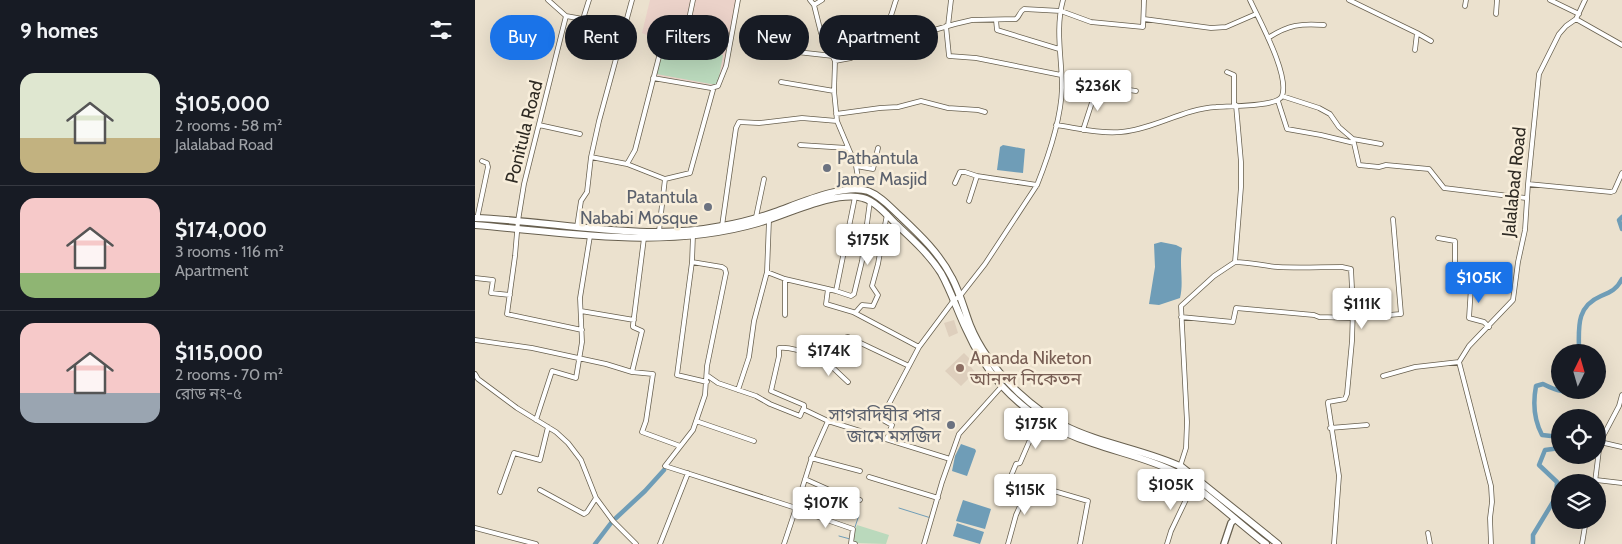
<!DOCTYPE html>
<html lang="en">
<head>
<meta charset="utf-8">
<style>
  :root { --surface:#171b24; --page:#20242c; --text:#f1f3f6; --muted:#9ea1a6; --line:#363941; --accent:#1a73e8 }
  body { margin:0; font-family:Cabin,"Noto Sans Bengali",sans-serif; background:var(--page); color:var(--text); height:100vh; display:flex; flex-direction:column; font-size:19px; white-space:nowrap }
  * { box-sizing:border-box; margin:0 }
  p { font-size:16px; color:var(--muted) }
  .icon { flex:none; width:28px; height:28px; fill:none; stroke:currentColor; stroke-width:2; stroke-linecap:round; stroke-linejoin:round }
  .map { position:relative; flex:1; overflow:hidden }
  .panel { display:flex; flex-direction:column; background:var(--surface); width:475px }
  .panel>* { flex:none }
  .guide { position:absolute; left:15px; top:15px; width:475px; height:45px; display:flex; gap:10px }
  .needle { width:32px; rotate:5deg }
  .fabs { position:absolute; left:1076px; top:344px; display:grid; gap:10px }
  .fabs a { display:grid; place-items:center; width:55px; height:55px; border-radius:50%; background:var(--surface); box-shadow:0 5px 20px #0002; font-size:25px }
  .price { position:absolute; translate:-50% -42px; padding:0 11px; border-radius:5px; background:#fff; color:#222; font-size:16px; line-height:32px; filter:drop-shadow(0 1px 2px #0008) }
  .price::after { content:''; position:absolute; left:50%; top:30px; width:15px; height:11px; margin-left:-8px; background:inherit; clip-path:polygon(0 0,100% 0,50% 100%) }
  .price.current { background:var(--accent); color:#fff }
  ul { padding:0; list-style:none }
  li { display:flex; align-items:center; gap:15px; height:125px; padding:0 20px }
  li+li { border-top:1px solid var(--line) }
  li span { display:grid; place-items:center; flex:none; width:140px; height:100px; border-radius:15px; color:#555 }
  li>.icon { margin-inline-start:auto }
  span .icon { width:60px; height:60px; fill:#fffc; stroke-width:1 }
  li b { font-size:21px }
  h2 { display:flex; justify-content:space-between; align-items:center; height:60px; padding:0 20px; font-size:21px }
  .chip { padding:0 18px; border-radius:22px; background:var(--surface); box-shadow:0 5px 20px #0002; font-size:18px; line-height:45px }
  .chip.current { background:var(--accent); color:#fff }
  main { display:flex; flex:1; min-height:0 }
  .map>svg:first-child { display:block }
  .education { fill:#decfbd }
  .medical { fill:#ebd2c9 }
  .green { fill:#bad9bc }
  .water { fill:#6f9db7 }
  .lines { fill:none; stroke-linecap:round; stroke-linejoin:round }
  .stream { stroke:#6f9db7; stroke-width:1 }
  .canal { stroke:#6f9db7; stroke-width:4.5 }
  .minor-casing { stroke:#68604f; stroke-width:5.5 }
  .secondary-casing { stroke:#68604f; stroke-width:8 }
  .primary-casing { stroke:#68604f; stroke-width:8 }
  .minor { stroke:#fff; stroke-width:4 }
  .secondary { stroke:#fff; stroke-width:5.5 }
  .primary { stroke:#fff; stroke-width:6 }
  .worship-dot { fill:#6b7280; stroke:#f8eedb; stroke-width:2 }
  .education-dot { fill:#8d6e63; stroke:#f8eedb; stroke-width:2 }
  .labels { text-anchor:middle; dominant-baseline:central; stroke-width:5; stroke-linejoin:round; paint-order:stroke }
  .street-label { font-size:18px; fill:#2e2a23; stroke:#f8eedb }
  .worship-label { font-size:18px; fill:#5b616d; stroke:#f8eedb; text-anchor:end }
  .education-label { font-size:18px; fill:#785e54; stroke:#f8eedb; text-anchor:start }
</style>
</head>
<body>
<main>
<section class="panel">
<h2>9 homes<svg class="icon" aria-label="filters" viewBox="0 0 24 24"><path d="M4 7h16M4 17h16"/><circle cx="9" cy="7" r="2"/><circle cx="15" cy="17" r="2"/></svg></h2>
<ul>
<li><span style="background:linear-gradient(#dfe7d0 65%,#c2b280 0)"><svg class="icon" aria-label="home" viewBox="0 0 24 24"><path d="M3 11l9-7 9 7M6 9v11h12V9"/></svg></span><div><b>$105,000</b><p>2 rooms · 58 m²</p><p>Jalalabad Road</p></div></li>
<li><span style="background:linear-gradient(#f6c9c9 75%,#8fb573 0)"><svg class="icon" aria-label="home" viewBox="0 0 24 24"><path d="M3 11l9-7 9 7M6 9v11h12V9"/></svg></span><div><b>$174,000</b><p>3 rooms · 116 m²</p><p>Apartment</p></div></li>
<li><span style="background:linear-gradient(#f6c9c9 70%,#9aa5b1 0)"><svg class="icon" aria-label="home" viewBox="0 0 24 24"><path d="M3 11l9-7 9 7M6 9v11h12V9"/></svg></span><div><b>$115,000</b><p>2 rooms · 70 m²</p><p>রোড নং-৫</p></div></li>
</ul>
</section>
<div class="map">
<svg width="1147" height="544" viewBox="0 0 1147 544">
  <rect width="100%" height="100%" fill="#ebe1ce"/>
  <path class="education" d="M479 320 483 333 474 337 469 323Z
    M489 353 498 362 495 366 500 372 486 386 470 371Z"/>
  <path class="medical" d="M175 0H261L244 89 178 75 185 41 167 33Z"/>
  <path class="green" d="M191 42 248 55 243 83 241 85 181 74Z
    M382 525 414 535 411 544 381 543 377 538Z"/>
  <path class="water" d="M528 145 550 149 548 173 522 170 525 147Z
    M686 242 701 245 707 248C704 265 709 282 705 298L684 305 674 304 680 267 679 244Z
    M486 444 500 449 501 451 492 476 477 471 480 456Z
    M488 500 516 509 510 529 481 521Z
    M482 523 509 532 505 544 478 536Z"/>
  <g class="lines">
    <path class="stream" d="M424 508 456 518
      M380 527 384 515
      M364 536 375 539"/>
    <path class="canal" d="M1147 217 1144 220 1147 229
      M1104 352C1104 329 1100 307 1126 296 1136 292 1142 289 1147 279
      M1085 437 1067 435C1059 420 1058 402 1061 386L1068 384C1080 390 1093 395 1106 390
      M141 518 170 491 189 470
      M120 544 136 523
      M1058 544V535L1081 497 1082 482 1064 465 1070 450 1085 448"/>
    <defs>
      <path id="minor" d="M73 0 91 16
        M335 0 339 5 346 33 360 61 359 91 362 121 381 166 385 190
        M874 0 942 33 940 50
        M1075 0 1104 14
        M339 5 347 0
        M990 6 991 0
        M1021 14 1022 0
        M91 16 49 184 43 221 40 256 32 314 107 330
        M91 16 108 19 114 0
        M669 19 736 28 751 27 781 14
        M1101 19 1147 45
        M521 20 522 30 584 49
        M471 26 474 56 501 58 586 75
        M473 26 476 0
        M942 33 956 41
        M793 38C813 25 826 23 849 25
        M209 43 239 47
        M295 49 358 56
        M391 51C391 35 401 36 410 27 416 20 418 8 421 0
        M360 61 376 58 400 47 480 24 497 20 541 19C545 16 544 12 549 9L586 11 616 22 668 27 669 0
        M752 72 759 75V105
        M178 78 236 88 243 86 251 66 263 0
        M306 82 359 91
        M807 96 844 108 855 114 864 127 878 139 906 144
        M803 101 812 129 846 135 879 143 884 165 904 167 911 165 954 169 969 188 1051 198
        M361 114 405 108 423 107 446 101 473 108 503 110 510 112
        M64 125 105 134
        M581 125C602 128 625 134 646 132 679 129 708 109 741 107 753 106 803 107 807 96 815 75 784 20 775 0
        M608 130 621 90 627 86 661 91
        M325 145 372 148
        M116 157 152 164 160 150 187 45 190 40 209 43 218 0
        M152 164 190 179 184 231
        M381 166 398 169 403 148
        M190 179 215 173 238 90
        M480 183 485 172H490L502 176
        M1053 184 1136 192 1139 191 1147 173
        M380 197 361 291 353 289 351 304 378 312 444 347
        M494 201 502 176 562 185
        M281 217 289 179
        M2 219 13 167 12 163 7 161
        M247 226 261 128 264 122 284 123 327 118 362 121
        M102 227 106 201 112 192 116 157 124 121 157 0
        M218 235 217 262 247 267 250 269 251 273 232 366 230 395 218 430 190 466 321 508 337 457 353 421
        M963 238 980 241V265L996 267V287L994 318 1009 322 1014 327
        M217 262 202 375 232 382
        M760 262C775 262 788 266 803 267 824 268 846 267 867 267L876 269 878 308 877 341 872 394 870 399 853 402V404L864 476 859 544
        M292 272 310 279 353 289
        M0 278 18 280 16 293 35 295
        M361 291 376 296 379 294 387 261 395 201
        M106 311 159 320
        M380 313 387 305 398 306 403 295 397 286 403 264 412 214
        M310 315V279
        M706 317 758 322 761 308 839 315 844 317 878 318 926 314 918 219
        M0 340 57 348 131 364 157 372 178 374 171 421 167 432 205 446
        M357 362 356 366 373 382
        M157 372 167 331 158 327V325L169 238
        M0 374 3 379 42 408 81 432 93 443 106 460 121 498 138 521 161 544
        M233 376 243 383 281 396 295 404 325 416 328 409 353 421 475 459
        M908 376 940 367 984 362
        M263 390 274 357 279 321 292 272 294 220
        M329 409V405L296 391 304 356V348C322 346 340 359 357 362L366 339 373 337 434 366
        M564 419 545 463 541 464 536 476 555 484 613 501 605 544
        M61 420 77 371 101 378 107 342 105 298 115 236
        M221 421 279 441
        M855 428 892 425
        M412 439 417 425 408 420 407 417 444 347 479 300 485 296 510 264 562 185C574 155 586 120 587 88 587 59 580 29 588 0
        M1125 442 1147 447
        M336 458 385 471
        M703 473 711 448 712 422 706 306 739 276 760 262 766 187V162L761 105
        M394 477 463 498
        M330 479 359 492 385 500
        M1121 480 1147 483
        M1120 482 1125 442 1144 406 1147 395
        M65 490 109 514 112 512 121 498
        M25 492 39 453 65 460 73 427
        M332 513 378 529 376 543 380 544
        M0 528 61 544
        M953 533 955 544
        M185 544 213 473
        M309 544 321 508
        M449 544 467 482 484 434 527 386
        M533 544 541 515 555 484
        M692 544 696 531 718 485
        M1016 544 1015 518 1017 502 1016 486 984 362 994 346 1038 300 1043 262 1050 230 1053 184 1064 74 1084 34 1091 26 1101 19 1110 0
        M1107 544 1111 520"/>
      <path id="secondary" d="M749 544 756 523 760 519"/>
      <path id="primary" d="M0 218C82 221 166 242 247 226 265 223 283 218 300 212 323 204 369 183 393 191 406 196 416 208 426 217 445 235 465 254 477 278 485 293 489 309 495 325 505 350 524 374 544 393 557 405 571 416 588 425 625 444 668 449 707 467L803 544
        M0 225C94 233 190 250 283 223 311 215 360 190 388 198 400 201 412 215 421 224 437 239 454 254 466 273 476 291 482 310 491 329 500 349 511 368 526 385 553 414 580 431 617 443 645 453 676 459 702 473 707 476 712 481 717 484 743 503 766 525 791 544"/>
    </defs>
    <use href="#minor" class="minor-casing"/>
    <use href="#secondary" class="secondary-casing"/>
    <use href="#primary" class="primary-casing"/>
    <use href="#minor" class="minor"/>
    <use href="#secondary" class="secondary"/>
    <use href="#primary" class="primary"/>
  </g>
  <g class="worship-dot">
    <circle cx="352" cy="168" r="5"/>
    <circle cx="233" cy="207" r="5"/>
    <circle cx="476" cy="425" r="5"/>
  </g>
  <circle class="education-dot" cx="485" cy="368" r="5"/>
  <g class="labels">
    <g class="street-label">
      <text transform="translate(49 132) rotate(-76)">Ponitula Road</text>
      <text transform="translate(1039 182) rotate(-84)">Jalalabad Road</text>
    </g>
    <g class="worship-label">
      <text x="362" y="158" text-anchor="start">Pathantula<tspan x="362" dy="21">Jame Masjid</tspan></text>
      <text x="223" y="197">Patantula<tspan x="223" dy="21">Nababi Mosque</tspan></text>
      <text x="466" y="415">সাগরদিঘীর পার<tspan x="466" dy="21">জামে মসজিদ</tspan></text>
    </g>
    <g class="education-label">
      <text x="495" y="358">Ananda Niketon<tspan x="495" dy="21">আনন্দ নিকেতন</tspan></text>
    </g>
  </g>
</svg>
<div class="fabs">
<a><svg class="needle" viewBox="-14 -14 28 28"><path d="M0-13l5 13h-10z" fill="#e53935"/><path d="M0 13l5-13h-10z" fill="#9ea1a6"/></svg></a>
<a><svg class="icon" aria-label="locate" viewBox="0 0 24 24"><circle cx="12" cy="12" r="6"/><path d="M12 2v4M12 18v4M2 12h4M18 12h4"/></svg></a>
<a><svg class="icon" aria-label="layers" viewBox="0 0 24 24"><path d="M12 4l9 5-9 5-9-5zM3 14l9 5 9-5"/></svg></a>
</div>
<b class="price" style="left:623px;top:112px">$236K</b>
<b class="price" style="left:393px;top:266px">$175K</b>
<b class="price current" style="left:1004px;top:304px">$105K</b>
<b class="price" style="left:887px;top:330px">$111K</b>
<b class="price" style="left:354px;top:377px">$174K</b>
<b class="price" style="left:561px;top:450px">$175K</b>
<b class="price" style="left:696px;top:511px">$105K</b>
<b class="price" style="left:550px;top:516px">$115K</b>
<b class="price" style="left:351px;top:529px">$107K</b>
<div class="guide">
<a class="chip current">Buy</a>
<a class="chip">Rent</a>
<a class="chip">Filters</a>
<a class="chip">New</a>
<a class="chip">Apartment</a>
</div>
</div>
</main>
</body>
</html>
